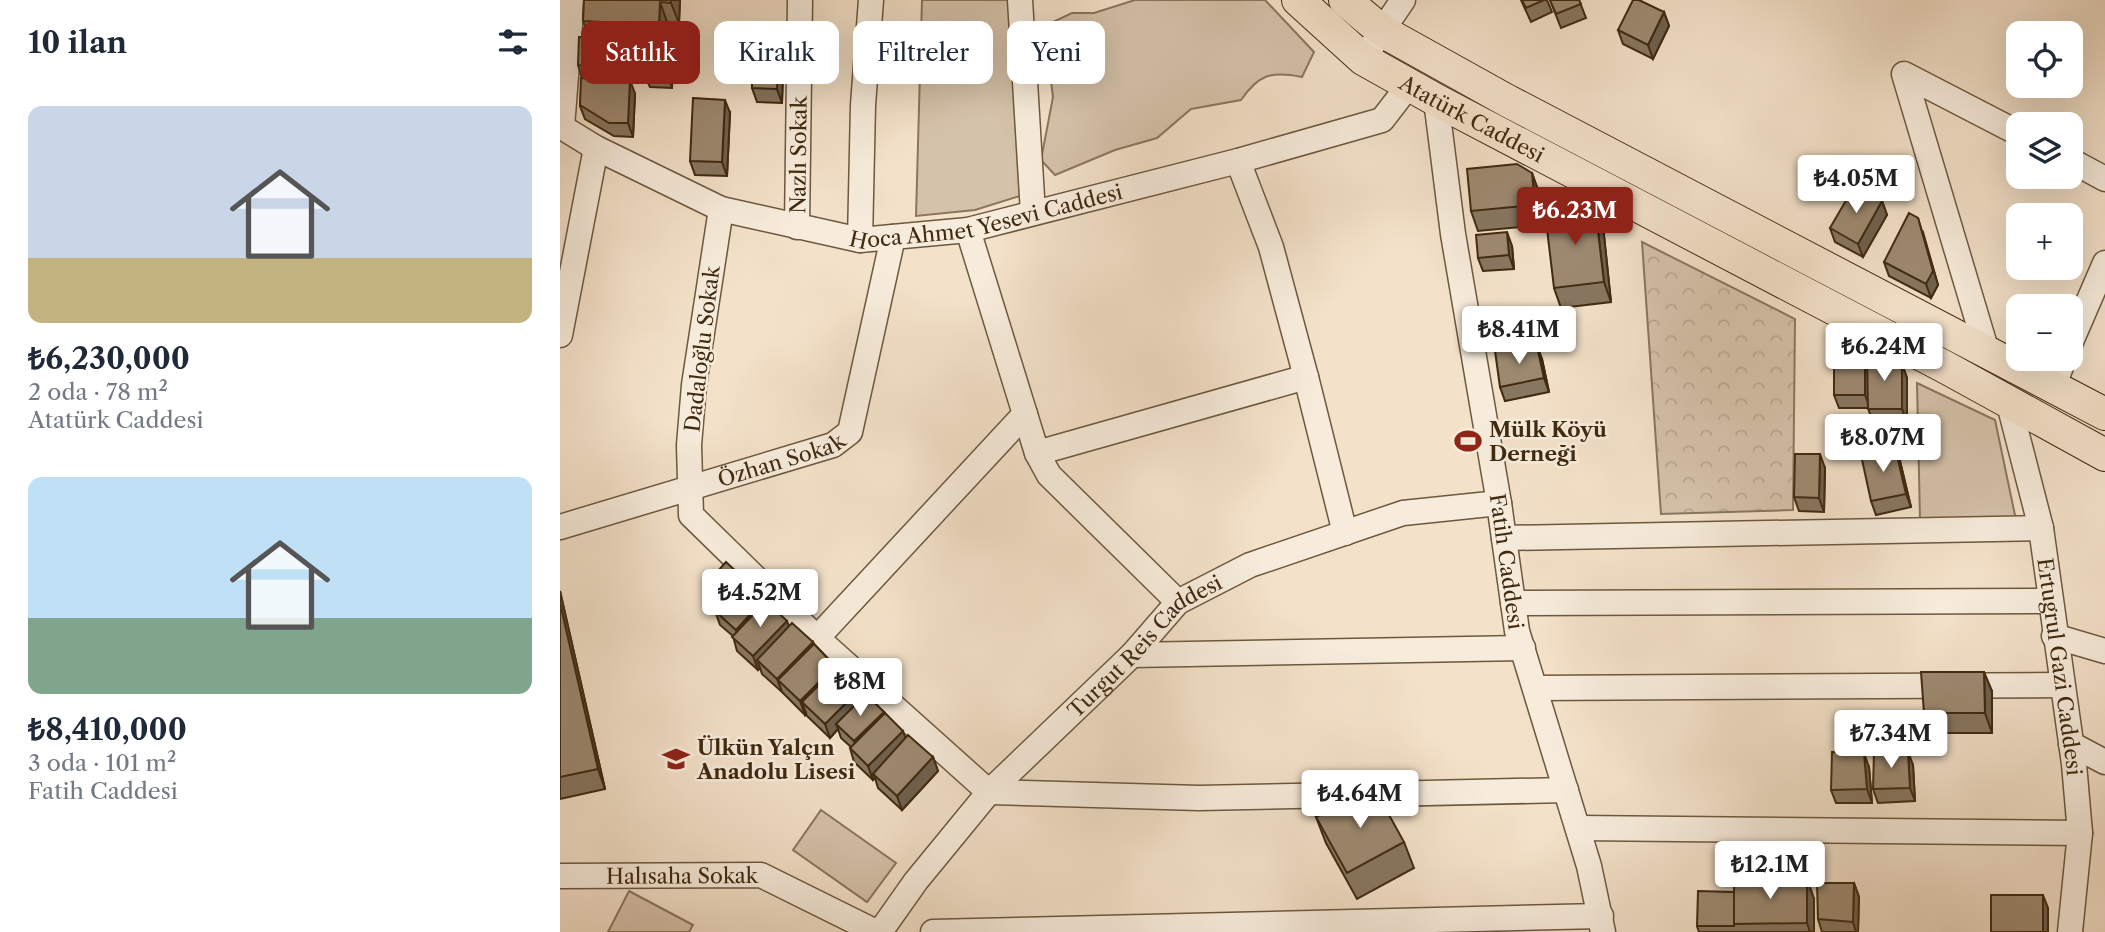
<!DOCTYPE html>
<html lang="tr">
<head>
<meta charset="utf-8">
<style>
  :root { --surface:#fff; --page:#f2f2f3; --text:#1f2937; --muted:#747a83; --accent:#8f2418 }
  body { margin:0; font-family:"Libre Caslon Text",serif; background:var(--page); color:var(--text); height:100vh; display:flex; flex-direction:column; font-size:26px; white-space:nowrap }
  * { box-sizing:border-box; margin:0 }
  p { font-size:23px; color:var(--muted) }
  .icon { flex:none; width:38px; height:38px; fill:none; stroke:currentColor; stroke-width:2; stroke-linecap:round; stroke-linejoin:round }
  .map { position:relative; flex:1; overflow:hidden }
  .panel { display:flex; flex-direction:column; background:var(--surface); width:560px }
  .panel>* { flex:none }
  .top-card { position:absolute; left:21px; top:21px; width:665px; height:63px; display:flex; gap:14px }
  .tools { position:absolute; left:1446px; top:21px; display:grid; gap:14px }
  .tools a { display:grid; place-items:center; width:77px; height:77px; border-radius:14px; background:var(--surface); box-shadow:0 7px 28px #0002; font-size:35px }
  .price { position:absolute; translate:-50% -60px; padding:0 16px; border-radius:7px; background:#fff; color:#222; font-size:23px; line-height:46px; filter:drop-shadow(0 2px 4px #0008) }
  .price::after { content:''; position:absolute; left:50%; top:42px; width:21px; height:16px; margin-left:-10px; background:inherit; clip-path:polygon(0 0,100% 0,50% 100%) }
  .price.selected { background:var(--accent); color:#fff }
  ul { padding:0; list-style:none }
  li { display:grid; align-content:center; gap:14px; height:371px; padding:0 28px }
  li span { display:grid; place-items:center; height:217px; border-radius:14px; color:#555 }
  li>.icon { margin-inline-start:auto }
  span .icon { width:126px; height:126px; fill:#fffc; stroke-width:1 }
  li b { font-size:30px }
  h2 { display:flex; justify-content:space-between; align-items:center; height:84px; padding:0 28px; font-size:30px }
  .tag { padding:0 24px; border-radius:14px; background:var(--surface); box-shadow:0 7px 28px #0002; font-size:24px; line-height:63px }
  .tag.selected { background:var(--accent); color:#fff }
  main { display:flex; flex:1; min-height:0 }
  .map>svg:first-child { display:block }
  .grass { fill:#d5c2aa; stroke:#8a765d; stroke-width:2 }
  .forest { fill:url(#forest-crowns); stroke:#8a765d; stroke-width:2 }
  .lines { fill:none; stroke-linecap:round; stroke-linejoin:round }
  .minor-casing { stroke:#6d583e; stroke-width:27 }
  .major-casing { stroke:#402a10; stroke-width:34 }
  .minor { stroke:#f7ecdc; stroke-width:24 }
  .major { stroke:#f3e1c9; stroke-width:32 }
  .wall { fill:#877660; stroke:#402a10; stroke-width:2 }
  .shaded-wall { fill:#6e604e; stroke:#402a10; stroke-width:2 }
  .building { fill:#9d8970; stroke:#402a10; stroke-width:2 }
  .labels { text-anchor:middle; dominant-baseline:central; stroke-width:5; stroke-linejoin:round; paint-order:stroke }
  .street-label { font-size:21px; fill:#402a10; stroke:#f7ecdc }
  .poi-label { font-size:21px; font-weight:bold; fill:#402a10; stroke:#f7ecdc; text-anchor:start }
</style>
</head>
<body>
<main>
<section class="panel">
<h2>10 ilan<svg class="icon" aria-label="filters" viewBox="0 0 24 24"><path d="M4 7h16M4 17h16"/><circle cx="9" cy="7" r="2"/><circle cx="15" cy="17" r="2"/></svg></h2>
<ul>
<li><span style="background:linear-gradient(#c9d6e8 70%,#c2b280 0)"><svg class="icon" aria-label="home" viewBox="0 0 24 24"><path d="M3 11l9-7 9 7M6 9v11h12V9"/></svg></span><div><b>₺6,230,000</b><p>2 oda · 78 m²</p><p>Atatürk Caddesi</p></div></li>
<li><span style="background:linear-gradient(#bfe0f5 65%,#7fa58c 0)"><svg class="icon" aria-label="home" viewBox="0 0 24 24"><path d="M3 11l9-7 9 7M6 9v11h12V9"/></svg></span><div><b>₺8,410,000</b><p>3 oda · 101 m²</p><p>Fatih Caddesi</p></div></li>
</ul>
</section>
<div class="map">
<svg width="1545" height="932" viewBox="0 0 1545 932">
  <defs>
    <pattern id="forest-crowns" width="20" height="18" patternUnits="userSpaceOnUse" patternTransform="scale(1.75)"><rect width="20" height="18" fill="#d5c2aa"/><path d="M2 6a3 3 0 1 1 6 0M12 15a3 3 0 1 1 6 0" fill="none" stroke="#b8a791"/></pattern>
  </defs>
  <rect width="100%" height="100%" fill="#f3e1c9"/>
  <filter id="stains"><feTurbulence type="fractalNoise" baseFrequency=".00286" numOctaves="4"/><feColorMatrix values="0 0 0 0 .2 0 0 0 0 .09 0 0 0 0 .02 0 0 0 .5 -.17"/></filter>
  <radialGradient id="worn" r=".72"><stop offset=".6" stop-color="#630" stop-opacity="0"/><stop offset="1" stop-color="#630" stop-opacity=".3"/></radialGradient>
  <path class="grass" d="M362 0H451L463 195 415 210 356 216Z
    M575 0H705L754 52 742 77C711 71 699 74 681 100L631 109 597 138 555 150 495 175 481 160 493 97 484 26 512 13H534Z
    M1357 383 1435 420 1456 520 1360 519Z
    M261 810 336 863 307 902 233 850Z
    M69 891 133 925 129 932H48Z"/>
  <path class="forest" d="M1082 242 1235 319 1233 510 1101 514Z"/>
  <g class="lines">
    <defs>
      <g id="minor">
        <path d="M460 0 473 213"/>
        <path d="M803 59 843 0"/>
        <path id="s1" d="M876 100 893 234 939 503 957 631 1029 866 1043 932"/>
        <path id="s2" d="M0 126 36 148 161 209 300 240 408 230 678 161 822 120 849 85"/>
        <path d="M2 127 12 0"/>
        <path d="M1510 160 1545 179"/>
        <path d="M161 209 134 385 129 445 131 515 257 638 429 792 639 798 1006 790"/>
        <path id="s3" d="M237 227 240 0"/>
        <path d="M408 230 477 453 489 475 618 602"/>
        <path d="M300 240 303 105 311 0"/>
        <path d="M0 335 36 148"/>
        <path d="M1510 344 1545 263"/>
        <path d="M1427 352 1344 74 1458 133"/>
        <path d="M746 377 785 533"/>
        <path d="M1493 387 1504 359"/>
        <path id="s4" d="M1449 404 1481 528 1514 764 1520 833 1510 932"/>
        <path d="M477 453 746 377 711 247 678 161"/>
        <path id="s5" d="M0 527 273 445 290 432 333 237"/>
        <path d="M944 538 1481 528"/>
        <path d="M953 603 1489 601"/>
        <path d="M1494 636 1545 651"/>
        <path d="M257 638 465 414"/>
        <path d="M572 655 963 648"/>
        <path d="M975 688 1501 685"/>
        <path d="M1511 744 1545 762"/>
        <path d="M1018 828 1520 833"/>
        <path id="s6" d="M0 876 201 875 316 932"/>
        <path id="s7" d="M320 932 356 881 429 792 572 655 618 602 690 565 843 513 939 503"/>
        <path d="M373 932 1041 916"/>
      </g>
      <g id="major">
        <path id="s8" d="M738 0 803 59 876 100 1385 367 1545 455"/>
        <path d="M785 0 822 31 946 100 1545 414"/>
      </g>
    </defs>
    <use href="#minor" class="minor-casing"/>
    <use href="#major" class="major-casing"/>
    <use href="#minor" class="minor"/>
    <use href="#major" class="major"/>
  </g>
  <path class="wall" d="M24 0H120L119 23 107 22 106 41 113 61 112 88 90 87 87 81 69 80 75 94 73 137 54 136 25 119 20 106 22 78 18 65 29 37 23 21Z
    M961 0H987L992 12 971 22Z
    M990 0H1019L1026 18 1001 28Z
    M1104 12 1109 26 1093 59 1063 44 1058 30Z
    M218 60 223 73 222 103 197 102 192 88Z
    M170 113 167 176 135 175 130 161Z
    M972 173 979 193 982 225 918 231 911 211Z
    M1322 201 1327 215 1303 257 1275 242 1270 228Z
    M1035 206 1043 226 1051 302 1001 308 994 288Z
    M1363 232 1378 285 1371 298 1329 276 1324 262Z
    M952 246 954 269 923 271 918 258Z
    M977 346 982 359 989 392 945 401 940 387Z
    M1307 356 1342 364 1347 378V422L1313 423 1308 408H1279L1274 395Z
    M1335 447 1340 461 1351 507 1316 515 1311 501Z
    M1265 468 1264 512 1239 511 1234 497Z
    M0 591 45 789 0 799Z
    M205 598 207 602 229 627 253 642 254 644 304 696 324 712 345 739 373 757 378 771 342 810 318 788 315 778 313 780 294 762 290 748 291 747 281 738 278 729 270 738 247 716 246 713 245 715 222 692 202 674 200 668 198 670 177 651 173 636 160 625 155 611Z
    M1432 691V733H1371L1364 713Z
    M1353 765 1355 801 1318 803 1313 789Z
    M1309 767 1312 803H1276L1271 790Z
    M756 817 844 842 854 868 797 899 766 843Z
    M1247 879 1254 899V932H1139L1137 926Z
    M1294 883 1299 897 1298 932H1262L1258 919Z"/>
  <path class="shaded-wall" d="M111 0H120L119 23 111 3Z
    M100 2 107 22 106 41 113 61 112 88 105 68 106 44 99 25Z
    M1104 12 1109 26 1093 59 1088 45Z
    M62 60 69 80V88L62 68Z
    M218 60 223 73 222 103 217 89Z
    M70 80 75 94 73 137 68 123Z
    M165 100 170 113 167 176 162 162Z
    M972 173 979 193 982 225 975 205Z
    M1322 201 1327 215 1303 257 1298 244Z
    M1035 206 1043 226 1051 302 1044 282Z
    M1358 218 1378 285 1371 298 1366 284Z
    M947 232 952 246 954 269 949 255Z
    M977 346 982 359 989 392 984 378Z
    M1305 350 1310 363V408L1305 395Z
    M1342 364 1347 378V422L1342 409Z
    M1335 447 1340 461 1351 507 1346 494Z
    M1260 454 1265 468 1264 512 1259 498Z
    M0 591 45 789 38 769 0 603Z
    M205 598 210 611 180 643 176 630Z
    M227 621 232 634 197 660 200 668 198 670 193 656Z
    M253 642 257 655 218 680 222 692 217 679Z
    M275 666 280 679 242 702 246 713 245 715 240 701Z
    M1424 672 1432 691V733L1425 713Z
    M301 688 306 701 276 724 278 729 270 738 265 724Z
    M324 712 329 725 299 755 294 741Z
    M343 731 348 745 313 774 315 778 313 780 308 766Z
    M1348 751 1353 765 1355 801 1350 788Z
    M1304 753 1309 767 1312 803 1307 789Z
    M373 757 378 771 342 810 337 796Z
    M1247 879 1254 899V932H1250L1247 923Z
    M1294 883 1299 897 1298 932H1296L1293 922Z
    M1483 895 1488 908V932H1483Z"/>
  <path class="building" d="M24 0H111V3L100 2 99 25 23 21Z
    M962 0H984L966 8Z
    M990 0H1019L1021 4 996 14Z
    M1073 0H1079L1104 12 1088 45 1058 30Z
    M19 37 106 41 105 68 82 67 83 61 62 60V68L18 65Z
    M192 59 218 60 217 89 192 88Z
    M21 78 70 80 68 123H49L20 105Z
    M133 98 165 100 162 162 130 161Z
    M957 164 972 173 975 205 911 211 907 169Z
    M1295 185 1322 201 1298 244 1270 228Z
    M1035 206 1044 282 994 288 985 212Z
    M1349 213 1358 218 1373 271 1366 284 1324 262Z
    M947 232 949 255 918 258 916 235Z
    M1274 339H1288L1305 350V395H1274Z
    M977 346 984 378 940 387 935 351Z
    M1307 355H1321L1342 364V409H1308Z
    M1335 447 1346 494 1311 501 1301 455Z
    M1235 454H1260L1259 498 1234 497Z
    M166 562 205 598 176 630 155 611 149 581Z
    M206 601 227 621 193 656 172 637Z
    M0 603 38 769 0 777Z
    M232 623 253 642 217 679 197 660Z
    M254 644 275 666 240 701 218 680Z
    M278 666 301 688 265 724 242 702Z
    M1361 672H1424L1425 713H1364Z
    M306 694 324 712 294 741 276 724Z
    M325 713 343 731 308 766 290 748Z
    M348 735 373 757 337 796 313 774Z
    M1348 751 1350 788 1313 789 1314 752Z
    M1272 752 1304 753 1307 789 1271 790Z
    M813 786 844 842 787 873 756 817Z
    M1174 879H1247V923L1174 924Z
    M1257 883H1294L1293 922 1258 919Z
    M1138 891 1174 892V926H1137Z
    M1431 895H1483V932H1431Z"/>
  <defs>
    <symbol id="stadium-bare" viewBox="-9 -9 18 18"><path d="M0-5a6.5 5 0 1 0 0 10a6.5 5 0 1 0 0-10ZM-3.5-1.8h7v3.6h-7Z" fill="#8f2418" stroke="#f7ecdc" stroke-width="2.5" paint-order="stroke"/></symbol>
    <symbol id="school-bare" viewBox="-9 -9 18 18"><path d="M0-5L7-2L0 1L-7-2ZM-4 1L0 2.5L4 1V4Q0 6-4 4Z" fill="#8f2418" stroke="#f7ecdc" stroke-width="2.5" paint-order="stroke"/></symbol>
  </defs>
  <g fill-rule="evenodd">
    <use href="#stadium-bare" x="889" y="422" width="38" height="38"/>
    <use href="#school-bare" x="97" y="740" width="38" height="38"/>
  </g>
  <g class="labels">
    <g class="street-label">
      <text stroke="none"><textPath href="#s8" startOffset="212">Atatürk Caddesi</textPath></text>
      <text stroke="none"><textPath href="#s3" startOffset="72">Nazlı Sokak</textPath></text>
      <text stroke="none"><textPath href="#s2" startOffset="452">Hoca Ahmet Yesevi Caddesi</textPath></text>
      <text transform="translate(142 349) rotate(-83)">Dadaloğlu Sokak</text>
      <text stroke="none"><textPath href="#s5" startOffset="231">Özhan Sokak</textPath></text>
      <text stroke="none"><textPath href="#s1" startOffset="467">Fatih Caddesi</textPath></text>
      <text stroke="none"><textPath href="#s7" startOffset="392">Turgut Reis Caddesi</textPath></text>
      <text stroke="none"><textPath href="#s4" startOffset="268">Ertugrul Gazi Caddesi</textPath></text>
      <text stroke="none"><textPath href="#s6" startOffset="122">Halısaha Sokak</textPath></text>
    </g>
    <g class="poi-label">
      <text x="929" y="429">Mülk Köyü<tspan x="929" dy="24">Derneği</tspan></text>
      <text x="137" y="747">Ülkün Yalçın<tspan x="137" dy="24">Anadolu Lisesi</tspan></text>
    </g>
  </g>
  <rect width="100%" height="100%" filter="url(#stains)"/>
  <rect width="100%" height="100%" fill="url(#worn)"/>
</svg>
<div class="tools">
<a><svg class="icon" aria-label="locate" viewBox="0 0 24 24"><circle cx="12" cy="12" r="6"/><path d="M12 2v4M12 18v4M2 12h4M18 12h4"/></svg></a>
<a><svg class="icon" aria-label="layers" viewBox="0 0 24 24"><path d="M12 4l9 5-9 5-9-5zM3 14l9 5 9-5"/></svg></a>
<a>+</a>
<a>−</a>
</div>
<b class="price" style="left:1296px;top:215px">₺4.05M</b>
<b class="price selected" style="left:1015px;top:247px">₺6.23M</b>
<b class="price" style="left:959px;top:366px">₺8.41M</b>
<b class="price" style="left:1324px;top:383px">₺6.24M</b>
<b class="price" style="left:1323px;top:474px">₺8.07M</b>
<b class="price" style="left:200px;top:629px">₺4.52M</b>
<b class="price" style="left:300px;top:718px">₺8M</b>
<b class="price" style="left:1331px;top:770px">₺7.34M</b>
<b class="price" style="left:800px;top:830px">₺4.64M</b>
<b class="price" style="left:1210px;top:901px">₺12.1M</b>
<div class="top-card">
<a class="tag selected">Satılık</a>
<a class="tag">Kiralık</a>
<a class="tag">Filtreler</a>
<a class="tag">Yeni</a>
</div>
</div>
</main>
</body>
</html>
